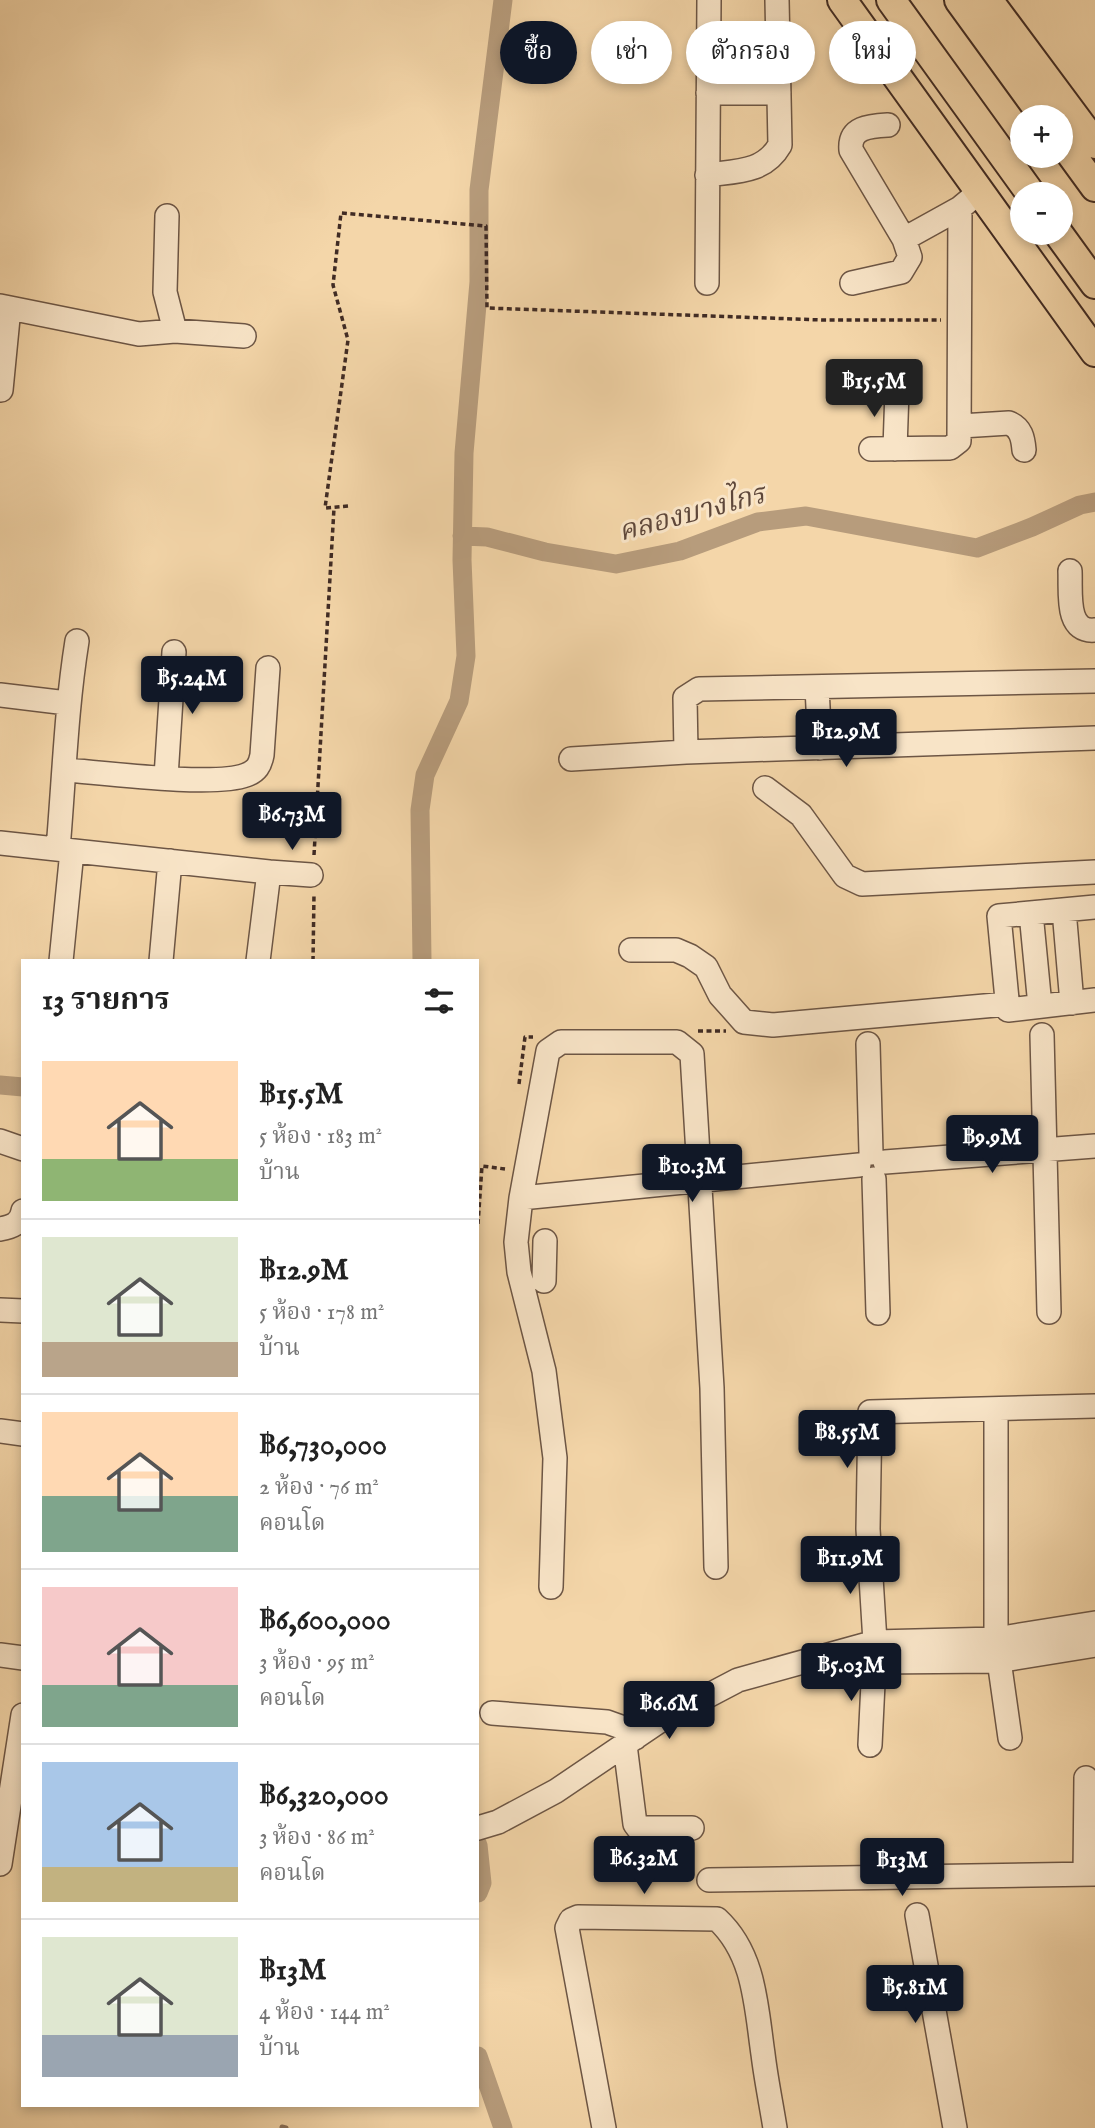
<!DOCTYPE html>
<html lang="th">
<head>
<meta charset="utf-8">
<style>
  :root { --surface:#fff; --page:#f2f2f2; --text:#222; --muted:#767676; --line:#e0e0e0; --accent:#111827 }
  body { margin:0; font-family:"IM FELL English","Noto Serif Thai",serif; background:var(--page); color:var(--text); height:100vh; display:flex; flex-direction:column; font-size:26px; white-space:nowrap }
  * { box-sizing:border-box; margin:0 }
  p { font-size:23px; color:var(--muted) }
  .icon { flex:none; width:38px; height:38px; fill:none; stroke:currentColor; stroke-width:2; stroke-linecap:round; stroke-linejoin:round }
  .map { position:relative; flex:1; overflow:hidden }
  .sheet { position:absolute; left:21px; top:959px; width:458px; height:1148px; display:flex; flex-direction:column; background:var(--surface); border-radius:0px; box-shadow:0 4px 10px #0003 }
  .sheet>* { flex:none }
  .guide { position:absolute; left:500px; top:21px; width:488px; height:63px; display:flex; gap:14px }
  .buttons { position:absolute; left:1010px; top:105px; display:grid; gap:14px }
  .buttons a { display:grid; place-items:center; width:63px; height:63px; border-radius:50%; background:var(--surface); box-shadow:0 4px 10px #0003; font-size:35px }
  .price { position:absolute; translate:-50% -60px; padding:0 16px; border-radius:7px; background:var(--accent); color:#fff; font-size:23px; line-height:46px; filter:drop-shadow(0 2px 4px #0008) }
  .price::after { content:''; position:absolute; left:50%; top:42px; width:21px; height:16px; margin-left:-10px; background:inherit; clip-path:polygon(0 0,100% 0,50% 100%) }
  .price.selected { background:#222; color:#fff }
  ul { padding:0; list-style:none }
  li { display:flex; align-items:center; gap:21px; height:175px; padding:0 21px }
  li+li { border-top:2px solid var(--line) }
  li span { display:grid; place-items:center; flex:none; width:196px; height:140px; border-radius:0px; color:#555 }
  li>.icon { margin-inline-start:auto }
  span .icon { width:84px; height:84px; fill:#fffc; stroke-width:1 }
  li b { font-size:30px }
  h2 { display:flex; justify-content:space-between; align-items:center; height:84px; padding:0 21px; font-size:30px }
  .tag { padding:0 24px; border-radius:32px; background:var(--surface); box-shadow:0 4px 10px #0003; font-size:24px; line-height:63px }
  .tag.selected { background:var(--accent); color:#fff }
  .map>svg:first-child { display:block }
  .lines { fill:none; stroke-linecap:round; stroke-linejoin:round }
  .stream { stroke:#876f59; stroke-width:5 }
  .canal { stroke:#b79c7c; stroke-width:19 }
  .minor-casing { stroke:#6d5645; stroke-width:26 }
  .major-casing { stroke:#402b24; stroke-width:32 }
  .path { stroke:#402b24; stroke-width:3.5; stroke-dasharray:5 3.5; stroke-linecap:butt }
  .minor { stroke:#f8e4c7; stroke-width:23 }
  .major { stroke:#f4d6a9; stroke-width:28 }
  .labels { text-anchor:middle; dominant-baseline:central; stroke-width:6; stroke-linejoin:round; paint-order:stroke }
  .water-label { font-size:28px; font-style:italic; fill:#5e473a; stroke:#f8e4c7 }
</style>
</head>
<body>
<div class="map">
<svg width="1095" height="2128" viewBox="0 0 1095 2128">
  <rect width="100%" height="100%" fill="#f4d6a9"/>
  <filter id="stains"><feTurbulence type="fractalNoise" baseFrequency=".00286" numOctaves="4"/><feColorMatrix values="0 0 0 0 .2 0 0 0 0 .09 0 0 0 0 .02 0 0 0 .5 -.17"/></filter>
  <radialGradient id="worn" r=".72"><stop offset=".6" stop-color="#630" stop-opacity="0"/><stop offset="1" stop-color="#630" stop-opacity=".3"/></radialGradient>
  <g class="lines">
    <path class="stream" d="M282 2127 286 2128"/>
    <path class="canal" d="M462 536 487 537 545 552 616 564 680 551 758 522 806 516 977 548 1032 527 1080 505 1095 502
      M422 961 420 810 425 775 459 701 466 656 462 560 464 453 479 282V190L503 0
      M0 1085 23 1087
      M478 1845 482 1883 478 1893
      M478 2056 503 2128"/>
    <defs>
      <path id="minor" d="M708 93H779
        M888 125C870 126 849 127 851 150L904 239 960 208
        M707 175C736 171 764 173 780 145L777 0
        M167 216 165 292 175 331
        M707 283 709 0
        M852 283 901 272 910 257 904 239
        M0 306 139 334 175 331 244 336
        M1 390 9 308
        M961 426 1009 423C1021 428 1023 438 1024 450
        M871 449 950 448 959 441 960 208 978 193
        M895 449 897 390
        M1070 571C1071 592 1065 633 1095 630
        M1095 681 699 689 685 698 686 752 1095 738
        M817 687 820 748
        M0 695 67 703
        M571 759 686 752
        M66 770C104 773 215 787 246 775 257 771 260 765 262 755L268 668
        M166 777 174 652
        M765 788 801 815 845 876 862 884 1095 872
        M0 843 269 872 258 961
        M58 849C64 779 66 710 77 641
        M269 872 311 875
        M1095 907 999 916 1008 1010 1095 1000
        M1064 910 1072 1003
        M1031 913 1040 1006
        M631 950H676L690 956 706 967 720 995 744 1022 773 1025 1007 1004
        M61 961 72 851
        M161 961 170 861
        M1042 1035 1049 1312
        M868 1044 871 1153
        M0 1141 23 1149
        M885 1162 1095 1146
        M874 1179 878 1313
        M521 1198 859 1165
        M0 1229C11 1227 21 1224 23 1211
        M544 1281 545 1241
        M0 1310 23 1311
        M996 1409V1639L1010 1738
        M0 1431 23 1434
        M551 1587 555 1458 544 1371 519 1272 516 1242 521 1198 548 1051 561 1042H677L692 1054 712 1388 716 1567
        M0 1655 23 1658
        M862 1659 874 1662 997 1661 1095 1645
        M492 1713 607 1722 621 1727 635 1738
        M625 1745 635 1824 638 1828H692
        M870 1745 875 1642 868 1529 870 1412 1095 1406
        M478 1828 498 1822 556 1791 658 1722 738 1680 875 1642 996 1639 1095 1623
        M0 1864 23 1715
        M1085 1874 1086 1778
        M709 1880 1095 1874
        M917 1915 955 2128
        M604 2128 567 1928 571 1920 578 1917 717 1919C755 1954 756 2006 763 2054 766 2079 771 2103 775 2128"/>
      <path id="major" d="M842 0 1095 352
        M891 0 1031 194
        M959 0 1044 117
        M988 0 1095 144
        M1060 139 1095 187
        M1058 233 1095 284"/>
    </defs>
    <use href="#minor" class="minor-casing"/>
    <use href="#major" class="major-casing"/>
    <path class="path" d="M348 506 325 508 348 340 333 285 341 213 486 226 487 308 823 320H941
      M314 855 334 508
      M313 961 314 894
      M698 1031H726
      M519 1084 525 1037H533
      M478 1224 482 1166 505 1169"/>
    <use href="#minor" class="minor"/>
    <use href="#major" class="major"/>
  </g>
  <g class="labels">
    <g class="water-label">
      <text transform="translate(692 514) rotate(-15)">คลองบางไกร</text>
    </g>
  </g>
  <rect width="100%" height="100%" filter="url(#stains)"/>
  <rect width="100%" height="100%" fill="url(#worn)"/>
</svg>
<div class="buttons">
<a>+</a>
<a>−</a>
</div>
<b class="price selected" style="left:874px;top:419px">฿15.5M</b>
<b class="price" style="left:192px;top:716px">฿5.24M</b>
<b class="price" style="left:846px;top:769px">฿12.9M</b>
<b class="price" style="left:292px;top:852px">฿6.73M</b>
<b class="price" style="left:992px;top:1175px">฿9.9M</b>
<b class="price" style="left:692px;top:1204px">฿10.3M</b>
<b class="price" style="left:847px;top:1470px">฿8.55M</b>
<b class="price" style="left:850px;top:1596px">฿11.9M</b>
<b class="price" style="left:851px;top:1703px">฿5.03M</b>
<b class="price" style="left:669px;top:1741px">฿6.6M</b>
<b class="price" style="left:644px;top:1896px">฿6.32M</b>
<b class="price" style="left:902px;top:1898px">฿13M</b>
<b class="price" style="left:915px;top:2025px">฿5.81M</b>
<div class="guide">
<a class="tag selected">ซื้อ</a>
<a class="tag">เช่า</a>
<a class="tag">ตัวกรอง</a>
<a class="tag">ใหม่</a>
</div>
<section class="sheet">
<h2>13 รายการ<svg class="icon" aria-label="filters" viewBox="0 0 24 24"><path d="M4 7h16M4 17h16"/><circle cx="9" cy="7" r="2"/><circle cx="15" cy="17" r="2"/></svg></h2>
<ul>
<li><span style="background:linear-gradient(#ffd9b3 70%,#8fb573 0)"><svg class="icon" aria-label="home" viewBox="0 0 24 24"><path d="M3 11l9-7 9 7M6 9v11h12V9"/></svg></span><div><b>฿15.5M</b><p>5 ห้อง · 183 m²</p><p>บ้าน</p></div></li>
<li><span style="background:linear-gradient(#dfe7d0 75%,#b9a48a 0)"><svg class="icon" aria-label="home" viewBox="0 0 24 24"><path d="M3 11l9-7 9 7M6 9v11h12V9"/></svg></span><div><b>฿12.9M</b><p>5 ห้อง · 178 m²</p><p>บ้าน</p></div></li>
<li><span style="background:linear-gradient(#ffd9b3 60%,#7fa58c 0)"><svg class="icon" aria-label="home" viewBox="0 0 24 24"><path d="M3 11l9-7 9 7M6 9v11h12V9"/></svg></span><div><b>฿6,730,000</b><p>2 ห้อง · 76 m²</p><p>คอนโด</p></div></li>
<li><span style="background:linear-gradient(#f6c9c9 70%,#7fa58c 0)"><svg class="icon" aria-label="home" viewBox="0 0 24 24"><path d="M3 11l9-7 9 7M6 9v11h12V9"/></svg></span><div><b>฿6,600,000</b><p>3 ห้อง · 95 m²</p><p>คอนโด</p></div></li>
<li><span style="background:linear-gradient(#a9c7e8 75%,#c2b280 0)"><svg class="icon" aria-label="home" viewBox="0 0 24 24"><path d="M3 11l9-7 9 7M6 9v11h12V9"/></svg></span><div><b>฿6,320,000</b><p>3 ห้อง · 86 m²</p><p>คอนโด</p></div></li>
<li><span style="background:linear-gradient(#dfe7d0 70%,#9aa5b1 0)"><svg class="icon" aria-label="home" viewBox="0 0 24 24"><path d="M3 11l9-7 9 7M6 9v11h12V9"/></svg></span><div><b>฿13M</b><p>4 ห้อง · 144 m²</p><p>บ้าน</p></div></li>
</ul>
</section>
</div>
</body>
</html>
